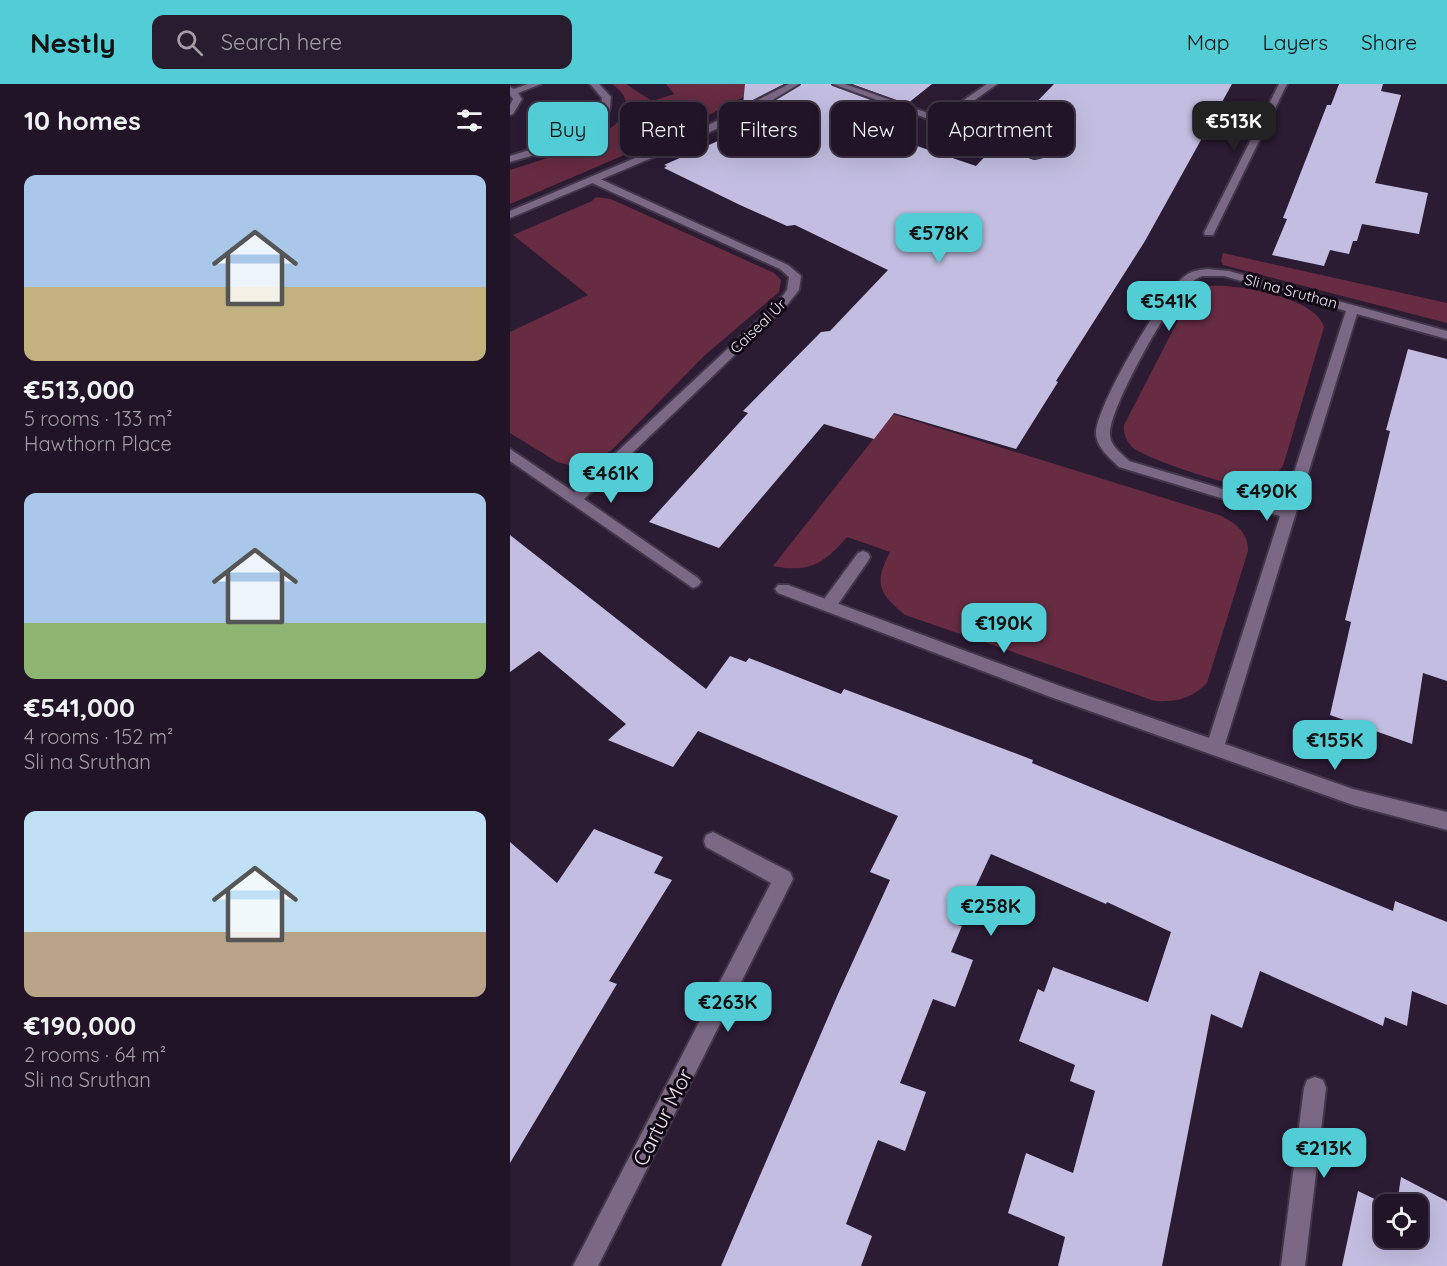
<!DOCTYPE html>
<html lang="en">
<head>
<meta charset="utf-8">
<style>
  :root { --surface:#201426; --page:#281d2e; --text:#f1f3f6; --muted:#a29ea7; --line:#3d3343; --accent:#52ccd5 }
  body { margin:0; font-family:Quicksand,sans-serif; background:var(--page); color:var(--text); height:100vh; display:flex; flex-direction:column; font-size:22px; white-space:nowrap }
  * { box-sizing:border-box; margin:0 }
  p { font-size:20px; color:var(--muted) }
  .icon { flex:none; width:33px; height:33px; fill:none; stroke:currentColor; stroke-width:2; stroke-linecap:round; stroke-linejoin:round }
  .map { position:relative; flex:1; overflow:hidden }
  .sheet { display:flex; flex-direction:column; background:var(--surface); width:510px }
  .sheet>* { flex:none }
  .banner { position:absolute; left:18px; top:18px; width:570px; height:54px; display:flex; gap:12px }
  .controls { position:absolute; left:864px; top:1110px; display:grid; gap:12px }
  .controls a { display:grid; place-items:center; width:54px; height:54px; border-radius:12px; background:var(--surface); box-shadow:0 6px 24px #0002,0 0 0 2px var(--line); font-size:30px }
  .price { position:absolute; translate:-50% -51px; padding:0 14px; border-radius:12px; background:var(--accent); color:#111; font-size:20px; line-height:39px; filter:drop-shadow(0 2px 3px #0008) }
  .price::after { content:''; position:absolute; left:50%; top:36px; width:18px; height:14px; margin-left:-9px; background:inherit; clip-path:polygon(0 0,100% 0,50% 100%) }
  .price.active { background:#222; color:#fff }
  ul { padding:0; list-style:none }
  li { display:grid; align-content:center; gap:12px; height:318px; padding:0 24px }
  li span { display:grid; place-items:center; height:186px; border-radius:12px; color:#555 }
  li>.icon { margin-inline-start:auto }
  span .icon { width:108px; height:108px; fill:#fffc; stroke-width:1 }
  li b { font-size:26px }
  h2 { display:flex; justify-content:space-between; align-items:center; height:72px; padding:0 24px; font-size:26px }
  .tag { padding:0 21px; border-radius:12px; background:var(--surface); box-shadow:0 6px 24px #0002,0 0 0 2px var(--line); font-size:21px; line-height:54px }
  .tag.active { background:var(--accent); color:#111 }
  header { display:flex; align-items:center; gap:36px; box-sizing:border-box; height:84px; padding:0 30px; background:var(--accent); color:#111 }
  header strong { font-size:28px }
  nav { display:flex; gap:33px; margin-inline-start:auto; font-size:21px }
  .search { width:420px; height:54px; background:var(--page); display:flex; align-items:center; gap:15px; box-sizing:border-box; padding:0 21px; border-radius:12px; color:var(--muted); font-size:22px }
  main { display:flex; flex:1; min-height:0 }
  .map>svg:first-child { display:block }
  .green { fill:#672b42 }
  .building { fill:#c3bee1 }
  .lines { fill:none; stroke-linecap:round; stroke-linejoin:round }
  .service-casing { stroke:#43364a; stroke-width:4 }
  .minor-casing { stroke:#43364a; stroke-width:4 }
  .tertiary-casing { stroke:#43364a; stroke-width:4 }
  .service { fill:#7b6885; fill-rule:evenodd }
  .minor { fill:#7b6885; fill-rule:evenodd }
  .tertiary { fill:#7b6885; fill-rule:evenodd }
  .labels { text-anchor:middle; dominant-baseline:central; stroke-width:6; stroke-linejoin:round; paint-order:stroke }
  .far-street-label { font-size:15px; fill:#efe4f4; stroke:#100913 }
  .near-street-label { font-size:21px; fill:#efe4f4; stroke:#100913 }
</style>
</head>
<body>
<header>
<strong>Nestly</strong>
<div class="search"><svg class="icon" aria-label="search" viewBox="0 0 24 24"><circle cx="10" cy="10" r="6"/><path d="M15 15l6 6"/></svg>Search here</div>
<nav><a>Map</a><a>Layers</a><a>Share</a></nav>
</header>
<main>
<section class="sheet">
<h2>10 homes<svg class="icon" aria-label="filters" viewBox="0 0 24 24"><path d="M4 7h16M4 17h16"/><circle cx="9" cy="7" r="2"/><circle cx="15" cy="17" r="2"/></svg></h2>
<ul>
<li><span style="background:linear-gradient(#a9c7e8 60%,#c2b280 0)"><svg class="icon" aria-label="home" viewBox="0 0 24 24"><path d="M3 11l9-7 9 7M6 9v11h12V9"/></svg></span><div><b>€513,000</b><p>5 rooms · 133 m²</p><p>Hawthorn Place</p></div></li>
<li><span style="background:linear-gradient(#a9c7e8 70%,#8fb573 0)"><svg class="icon" aria-label="home" viewBox="0 0 24 24"><path d="M3 11l9-7 9 7M6 9v11h12V9"/></svg></span><div><b>€541,000</b><p>4 rooms · 152 m²</p><p>Sli na Sruthan</p></div></li>
<li><span style="background:linear-gradient(#bfe0f5 65%,#b9a48a 0)"><svg class="icon" aria-label="home" viewBox="0 0 24 24"><path d="M3 11l9-7 9 7M6 9v11h12V9"/></svg></span><div><b>€190,000</b><p>2 rooms · 64 m²</p><p>Sli na Sruthan</p></div></li>
</ul>
</section>
<div class="map">
<svg width="937" height="1182" viewBox="0 0 937 1182">
  <rect width="100%" height="100%" fill="#2b1b33"/>
  <path class="green" d="M102 0H116L142 17 164 10 156 0H259L154 54 0 120V86C27 77 159 41 102 0Z
    M86 113 101 115 264 189 271 196 269 208 194 272 103 365 85 378 67 383 47 378 0 349V248L78 211 3 151 82 117Z
    M713 169 937 219V239L713 181 711 177Z
    M700 202C727 200 806 213 814 243L774 379C768 396 742 401 726 400 708 398 633 374 621 362 616 356 613 349 614 341L677 219 686 208Z
    M383 330 709 431C724 438 739 448 738 467L697 599C681 615 667 618 645 617L395 531C368 509 364 499 380 468L337 453C314 480 299 489 263 482Z"/>
  <path class="building" d="M235 0H274L233 21Z
    M291 0H321L389 27 363 47 466 82 485 62 524 76 535 73 534 70 492 54 544 0H722L635 157 546 297 548 298 506 365 384 329 364 355 314 340 209 464 139 438 238 329 233 327 311 248 320 247 378 186 285 141 277 142 230 121 154 84 157 82 154 81 237 44 231 40V35Z
    M342 0H422L397 20Z
    M829 0H873L871 7 891 11 865 99 918 109 909 150 852 140 847 157H843L839 170 820 166 814 182 762 171 777 135 773 134 817 21H821Z
    M898 265 937 275V597L913 589 902 660 820 631 841 538 835 536 880 347 876 346Z
    M0 451 196 605 220 572 236 578 239 574 331 610 334 605 523 676 522 679 883 827 885 817 937 838V921L902 907 897 942 875 933 873 942 750 887 732 944 701 930 652 1182H548L555 1153 498 1129 516 1069 563 1089 585 1007 560 997 565 981 509 957 528 905 534 908 543 883 638 918 661 848 597 818 596 820 481 770 448 841 452 842 441 868 463 876 454 900 445 923 423 915 390 999 416 1008 395 1067 368 1056 336 1140 362 1152 351 1182H211L328 910 380 796 360 788 388 732 188 647 163 683 98 656 116 640 29 567 0 588Z
    M84 745 153 773 144 789 162 796 99 897 107 900 0 1079V758L47 799Z
    M891 1093 937 1117V1182H832L848 1107 875 1120 874 1154H908V1120H887Z"/>
  <g class="lines">
    <defs>
      <path id="service" d="M18 0H31L8 9 12 15 3 30 0 31V21L3 15 0 11V3L4 5Z
        M80 0H89L101 13C100 18 101 23 99 27 87 53 26 71 0 78V72C25 64 75 51 89 27 92 24 91 19 92 14Z
        M353 467 358 469 360 473 358 477 324 526H312L310 522 312 518 348 469Z"/>
      <path id="minor" d="M323 0H335L429 33 477 0H487L437 36 533 72 525 74Z
        M769 0H777L704 149 703 151H695L694 149Z
        M80 94H88L278 181 291 192 289 206 277 221 74 415 188 494 191 498 188 502 183 504 0 377V365L64 408 269 217 277 206 279 193 270 185 80 98Z
        M697 185 719 187 937 247V255L847 230 715 660 843 705 937 728V746L843 721 538 612 268 509 265 505 268 501H278L550 602 699 654 770 432 609 383C600 374 587 364 586 350 585 324 653 208 675 192 681 187 689 186 697 185ZM692 192H714L836 227 773 423 619 377C612 370 601 362 600 352 597 328 656 225 674 205 679 199 685 195 692 192Z
        M203 748 280 788 283 795 88 1182H63L261 799 196 763 194 757 196 751Z
        M805 993 813 996 816 1004 795 1182H771L794 1004 797 996Z"/>
      <path id="tertiary" d="M279 0H289L254 21 184 56 0 134V127L177 52Z"/>
    </defs>
    <use href="#service" class="service-casing"/>
    <use href="#minor" class="minor-casing"/>
    <use href="#tertiary" class="tertiary-casing"/>
    <use href="#service" class="service"/>
    <use href="#minor" class="minor"/>
    <use href="#tertiary" class="tertiary"/>
  </g>
  <g class="labels">
    <g class="far-street-label">
      <text transform="translate(781 207) rotate(15)">Sli na Sruthan</text>
      <text transform="translate(248 242) rotate(-44)">Caiseal Úr</text>
    </g>
    <g class="near-street-label">
      <text transform="translate(152 1033) rotate(-63)">Cartur Mor</text>
    </g>
  </g>
</svg>
<div class="controls">
<a><svg class="icon" aria-label="locate" viewBox="0 0 24 24"><circle cx="12" cy="12" r="6"/><path d="M12 2v4M12 18v4M2 12h4M18 12h4"/></svg></a>
</div>
<b class="price active" style="left:724px;top:68px">€513K</b>
<b class="price" style="left:429px;top:180px">€578K</b>
<b class="price" style="left:659px;top:248px">€541K</b>
<b class="price" style="left:101px;top:420px">€461K</b>
<b class="price" style="left:757px;top:438px">€490K</b>
<b class="price" style="left:494px;top:570px">€190K</b>
<b class="price" style="left:825px;top:687px">€155K</b>
<b class="price" style="left:481px;top:853px">€258K</b>
<b class="price" style="left:218px;top:949px">€263K</b>
<b class="price" style="left:814px;top:1095px">€213K</b>
<div class="banner">
<a class="tag active">Buy</a>
<a class="tag">Rent</a>
<a class="tag">Filters</a>
<a class="tag">New</a>
<a class="tag">Apartment</a>
</div>
</div>
</main>
</body>
</html>
